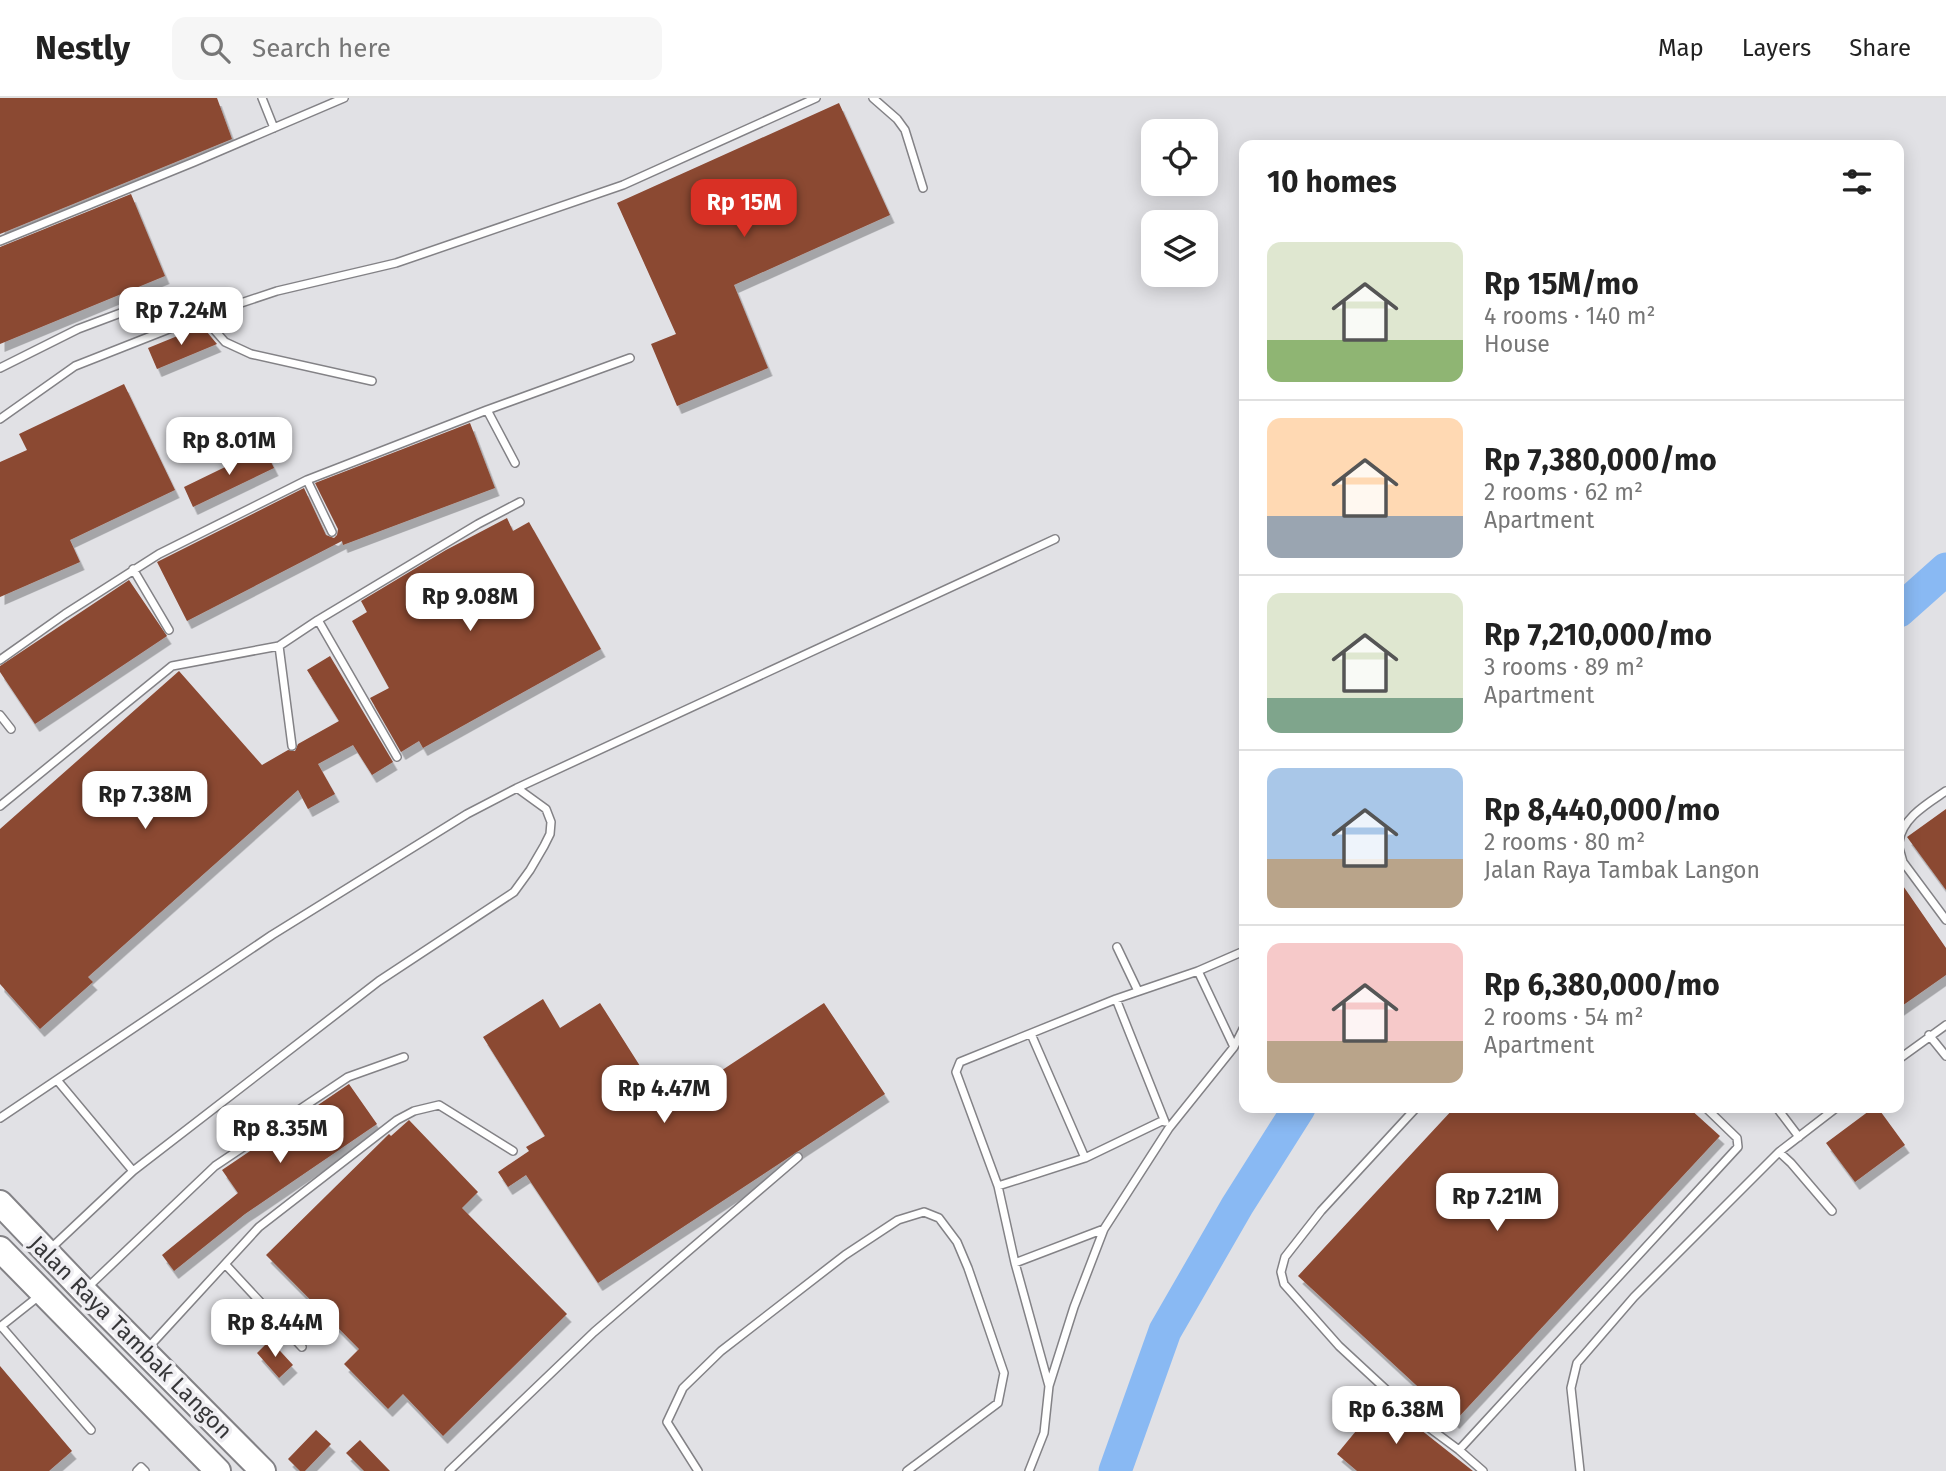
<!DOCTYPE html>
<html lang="en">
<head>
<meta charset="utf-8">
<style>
  :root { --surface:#fff; --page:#f6f6f6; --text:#222; --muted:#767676; --line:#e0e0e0; --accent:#d93025 }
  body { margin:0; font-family:"Fira Sans",sans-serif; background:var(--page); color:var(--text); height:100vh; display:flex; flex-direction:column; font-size:26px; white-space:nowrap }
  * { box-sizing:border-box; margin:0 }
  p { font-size:23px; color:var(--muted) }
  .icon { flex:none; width:38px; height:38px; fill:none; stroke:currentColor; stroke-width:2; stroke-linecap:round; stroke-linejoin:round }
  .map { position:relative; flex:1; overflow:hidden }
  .panel { position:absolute; left:1239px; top:42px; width:665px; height:973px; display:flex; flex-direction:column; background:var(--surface); border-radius:14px; box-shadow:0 4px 18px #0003 }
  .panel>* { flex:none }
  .buttons { position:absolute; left:1141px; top:21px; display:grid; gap:14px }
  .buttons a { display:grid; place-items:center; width:77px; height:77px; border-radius:14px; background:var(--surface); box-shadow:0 4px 18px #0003; font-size:35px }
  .price { position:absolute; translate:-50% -60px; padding:0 16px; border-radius:14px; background:#fff; color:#222; font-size:23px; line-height:46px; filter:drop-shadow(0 2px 4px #0008) }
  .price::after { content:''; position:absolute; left:50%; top:42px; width:21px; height:16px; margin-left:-10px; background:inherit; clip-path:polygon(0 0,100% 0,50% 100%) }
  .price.on { background:var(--accent); color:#fff }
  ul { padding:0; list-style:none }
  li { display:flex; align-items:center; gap:21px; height:175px; padding:0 28px }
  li+li { border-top:2px solid var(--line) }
  li span { display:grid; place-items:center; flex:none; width:196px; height:140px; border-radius:14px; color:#555 }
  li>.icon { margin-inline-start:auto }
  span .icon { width:84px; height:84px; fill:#fffc; stroke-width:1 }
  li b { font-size:30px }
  h2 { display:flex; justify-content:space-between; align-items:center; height:84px; padding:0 28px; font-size:30px }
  header { display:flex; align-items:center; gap:42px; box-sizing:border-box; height:98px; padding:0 35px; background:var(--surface); border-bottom:2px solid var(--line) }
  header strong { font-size:33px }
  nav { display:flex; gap:38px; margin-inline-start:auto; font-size:24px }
  .search { width:490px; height:63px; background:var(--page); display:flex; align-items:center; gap:18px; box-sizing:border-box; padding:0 24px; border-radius:14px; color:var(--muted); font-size:26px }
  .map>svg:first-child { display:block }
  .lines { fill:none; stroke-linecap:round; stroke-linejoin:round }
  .river { stroke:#89b9f3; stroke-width:33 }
  .building { fill:#8b4832; filter:url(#shadow) }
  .service-casing { stroke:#838286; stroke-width:10 }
  .trunk-casing { stroke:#838286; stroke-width:28 }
  .service { stroke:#fff; stroke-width:7 }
  .trunk { stroke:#fff; stroke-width:24 }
  .labels { text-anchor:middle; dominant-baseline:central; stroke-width:7; stroke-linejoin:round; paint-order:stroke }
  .street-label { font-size:23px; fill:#363638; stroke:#efeef2 }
</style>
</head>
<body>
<header>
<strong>Nestly</strong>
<div class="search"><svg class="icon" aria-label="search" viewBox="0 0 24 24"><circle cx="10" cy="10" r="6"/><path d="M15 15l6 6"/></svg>Search here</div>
<nav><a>Map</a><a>Layers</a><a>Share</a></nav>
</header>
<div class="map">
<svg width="1946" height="1373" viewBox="0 0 1946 1373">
  <defs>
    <filter id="shadow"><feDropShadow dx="4.5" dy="8" stdDeviation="0" flood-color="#0004"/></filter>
  </defs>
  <rect width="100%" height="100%" fill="#e1e1e5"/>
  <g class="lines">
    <path class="river" d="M1899 513 1946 471
      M1115 1373 1165 1233 1237 1108 1299 1010"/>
  </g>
  <path class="building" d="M0 0H217L232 41 0 136Z
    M839 5 890 117 734 187 768 270 677 308 651 246 676 236 617 105Z
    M131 96 165 178 0 246V149Z
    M202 228 217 246 157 271 148 250Z
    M124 286 175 392 70 442 80 464 0 499V364L27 352 19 336Z
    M470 325 495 390 343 447 342 443 187 523 157 464 304 390 326 437 334 440 337 437 338 431 315 385Z
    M264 350 274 370 193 409 184 389Z
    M507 420 513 433 529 424 601 551 423 650 419 643 401 654 370 600 389 590 352 523 367 514 361 503 446 452Z
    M129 482 167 538 35 626 0 574V568Z
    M330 558 393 664 372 677 353 647 318 666 335 696 308 711 298 692 88 879 93 884 40 931 0 886V731L179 573 262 667 288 652 295 653 298 646 339 623 307 572Z
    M1946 711V792L1907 739Z
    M1899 782 1946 850V877L1899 910Z
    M543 901 560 930 600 905 666 1009 824 905 885 996 598 1185 526 1077 508 1089 498 1074 529 1053 526 1049 545 1038 483 939Z
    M349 986 377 1026 245 1116 174 1173 162 1157 238 1095 222 1072Z
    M1454 1010H1689L1720 1038 1455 1323 1298 1178Z
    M1873 1010H1878L1905 1047 1855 1084 1826 1045Z
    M409 1022 478 1094 462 1110 567 1216 443 1338 403 1296 388 1311 344 1266 359 1251 266 1157 389 1036 391 1038Z
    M270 1242 293 1267 279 1280 257 1255Z
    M0 1268 72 1353 49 1373H0Z
    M1384 1299 1416 1328 1473 1373H1357L1337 1356Z
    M316 1332 331 1346 305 1373H300L288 1361Z
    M360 1342 390 1373H364L346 1355Z"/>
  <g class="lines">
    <defs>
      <path id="service" d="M262 0 274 30
        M873 0 897 21 905 32 923 90
        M0 143 194 64 344 0
        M202 218 225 244 251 256 372 283
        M0 270 78 231 158 201
        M487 312 515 365
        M0 321 75 268 202 218 277 193 396 165 623 87 816 0
        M307 382 332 434
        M133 471 169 532
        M318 522 397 659
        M279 548 292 648
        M0 562 65 516 159 456 307 382 487 312 630 260
        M0 617 11 631
        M0 708 172 568 279 548 318 522 478 426 520 404
        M1899 744C1902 720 1927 706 1946 693
        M1899 750 1903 764 1946 822
        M1117 849 1138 893
        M1198 873 1234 949
        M1116 901 1165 1024
        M1031 936 1085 1060
        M1929 937 1946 958
        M1899 961 1946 927
        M1416 1010 1321 1113 1285 1159 1281 1174 1284 1186 1339 1248 1420 1323 1459 1352 1483 1373
        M1777 1010 1799 1039
        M0 1020 272 837 467 716 517 690 1055 441
        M1779 1054 1791 1065 1832 1113
        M133 1073 379 883 514 794 530 772 544 748 550 736 551 724 546 711 517 690
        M998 1088 1085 1060 1164 1022
        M49 1152 133 1073 57 982
        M1015 1165 1104 1131
        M225 1166 302 1249
        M88 1189 215 1068 348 979 404 959
        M1 1228 91 1332
        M0 1229 39 1198
        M147 1251 259 1129 397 1022 414 1013 439 1007 513 1053
        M1049 1288 1015 1165 998 1088 956 974 960 964 1116 901 1198 873 1244 853
        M1459 1352 1738 1049 1737 1040 1706 1010
        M137 1373 141 1369 145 1373
        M449 1373 594 1234 798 1059
        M698 1373 667 1324 683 1290 721 1253 845 1157 898 1122 924 1114 939 1120 957 1144 968 1170 1004 1275 998 1305 907 1373
        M1029 1373 1044 1335 1049 1288 1074 1209 1104 1131 1169 1030 1234 949 1244 929
        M1580 1373 1571 1290 1577 1265 1634 1199 1779 1054 1836 1010"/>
      <path id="trunk" d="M0 1105 84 1193 263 1373
        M0 1151 218 1373"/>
    </defs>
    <use href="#service" class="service-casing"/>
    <use href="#trunk" class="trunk-casing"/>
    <use href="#service" class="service"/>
    <use href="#trunk" class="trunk"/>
  </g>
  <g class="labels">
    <g class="street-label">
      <text transform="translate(131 1239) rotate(45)">Jalan Raya Tambak Langon</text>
    </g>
  </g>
</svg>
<div class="buttons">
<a><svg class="icon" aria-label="locate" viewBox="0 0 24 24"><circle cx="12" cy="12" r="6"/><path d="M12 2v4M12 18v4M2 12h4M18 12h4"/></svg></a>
<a><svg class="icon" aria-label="layers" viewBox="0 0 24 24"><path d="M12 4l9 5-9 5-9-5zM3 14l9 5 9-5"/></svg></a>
</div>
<b class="price on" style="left:744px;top:141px">Rp 15M</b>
<b class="price" style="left:181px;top:249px">Rp 7.24M</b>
<b class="price" style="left:229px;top:379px">Rp 8.01M</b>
<b class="price" style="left:470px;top:535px">Rp 9.08M</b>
<b class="price" style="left:145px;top:733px">Rp 7.38M</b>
<b class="price" style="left:664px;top:1027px">Rp 4.47M</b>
<b class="price" style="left:280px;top:1067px">Rp 8.35M</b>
<b class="price" style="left:1497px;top:1135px">Rp 7.21M</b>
<b class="price" style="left:275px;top:1261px">Rp 8.44M</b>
<b class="price" style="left:1396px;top:1348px">Rp 6.38M</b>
<section class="panel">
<h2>10 homes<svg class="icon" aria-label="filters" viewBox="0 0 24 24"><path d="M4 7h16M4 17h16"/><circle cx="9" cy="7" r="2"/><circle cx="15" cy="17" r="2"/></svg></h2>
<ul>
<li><span style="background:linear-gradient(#dfe7d0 70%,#8fb573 0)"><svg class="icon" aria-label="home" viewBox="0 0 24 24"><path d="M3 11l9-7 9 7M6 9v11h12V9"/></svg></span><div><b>Rp 15M/mo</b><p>4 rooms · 140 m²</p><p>House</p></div></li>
<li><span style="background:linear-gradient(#ffd9b3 70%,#9aa5b1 0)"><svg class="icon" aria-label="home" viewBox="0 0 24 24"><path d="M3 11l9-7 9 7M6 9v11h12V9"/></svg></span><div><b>Rp 7,380,000/mo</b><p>2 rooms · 62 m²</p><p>Apartment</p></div></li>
<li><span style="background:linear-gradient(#dfe7d0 75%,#7fa58c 0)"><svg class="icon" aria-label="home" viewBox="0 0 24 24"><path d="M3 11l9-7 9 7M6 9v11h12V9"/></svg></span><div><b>Rp 7,210,000/mo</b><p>3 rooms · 89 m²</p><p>Apartment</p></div></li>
<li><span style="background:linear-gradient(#a9c7e8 65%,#b9a48a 0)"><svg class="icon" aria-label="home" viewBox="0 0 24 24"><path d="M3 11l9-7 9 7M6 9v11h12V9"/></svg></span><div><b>Rp 8,440,000/mo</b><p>2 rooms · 80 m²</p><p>Jalan Raya Tambak Langon</p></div></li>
<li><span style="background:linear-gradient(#f6c9c9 70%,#b9a48a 0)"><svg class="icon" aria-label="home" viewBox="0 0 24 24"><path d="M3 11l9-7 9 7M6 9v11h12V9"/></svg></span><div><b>Rp 6,380,000/mo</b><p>2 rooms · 54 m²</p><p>Apartment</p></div></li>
</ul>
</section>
</div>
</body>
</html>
